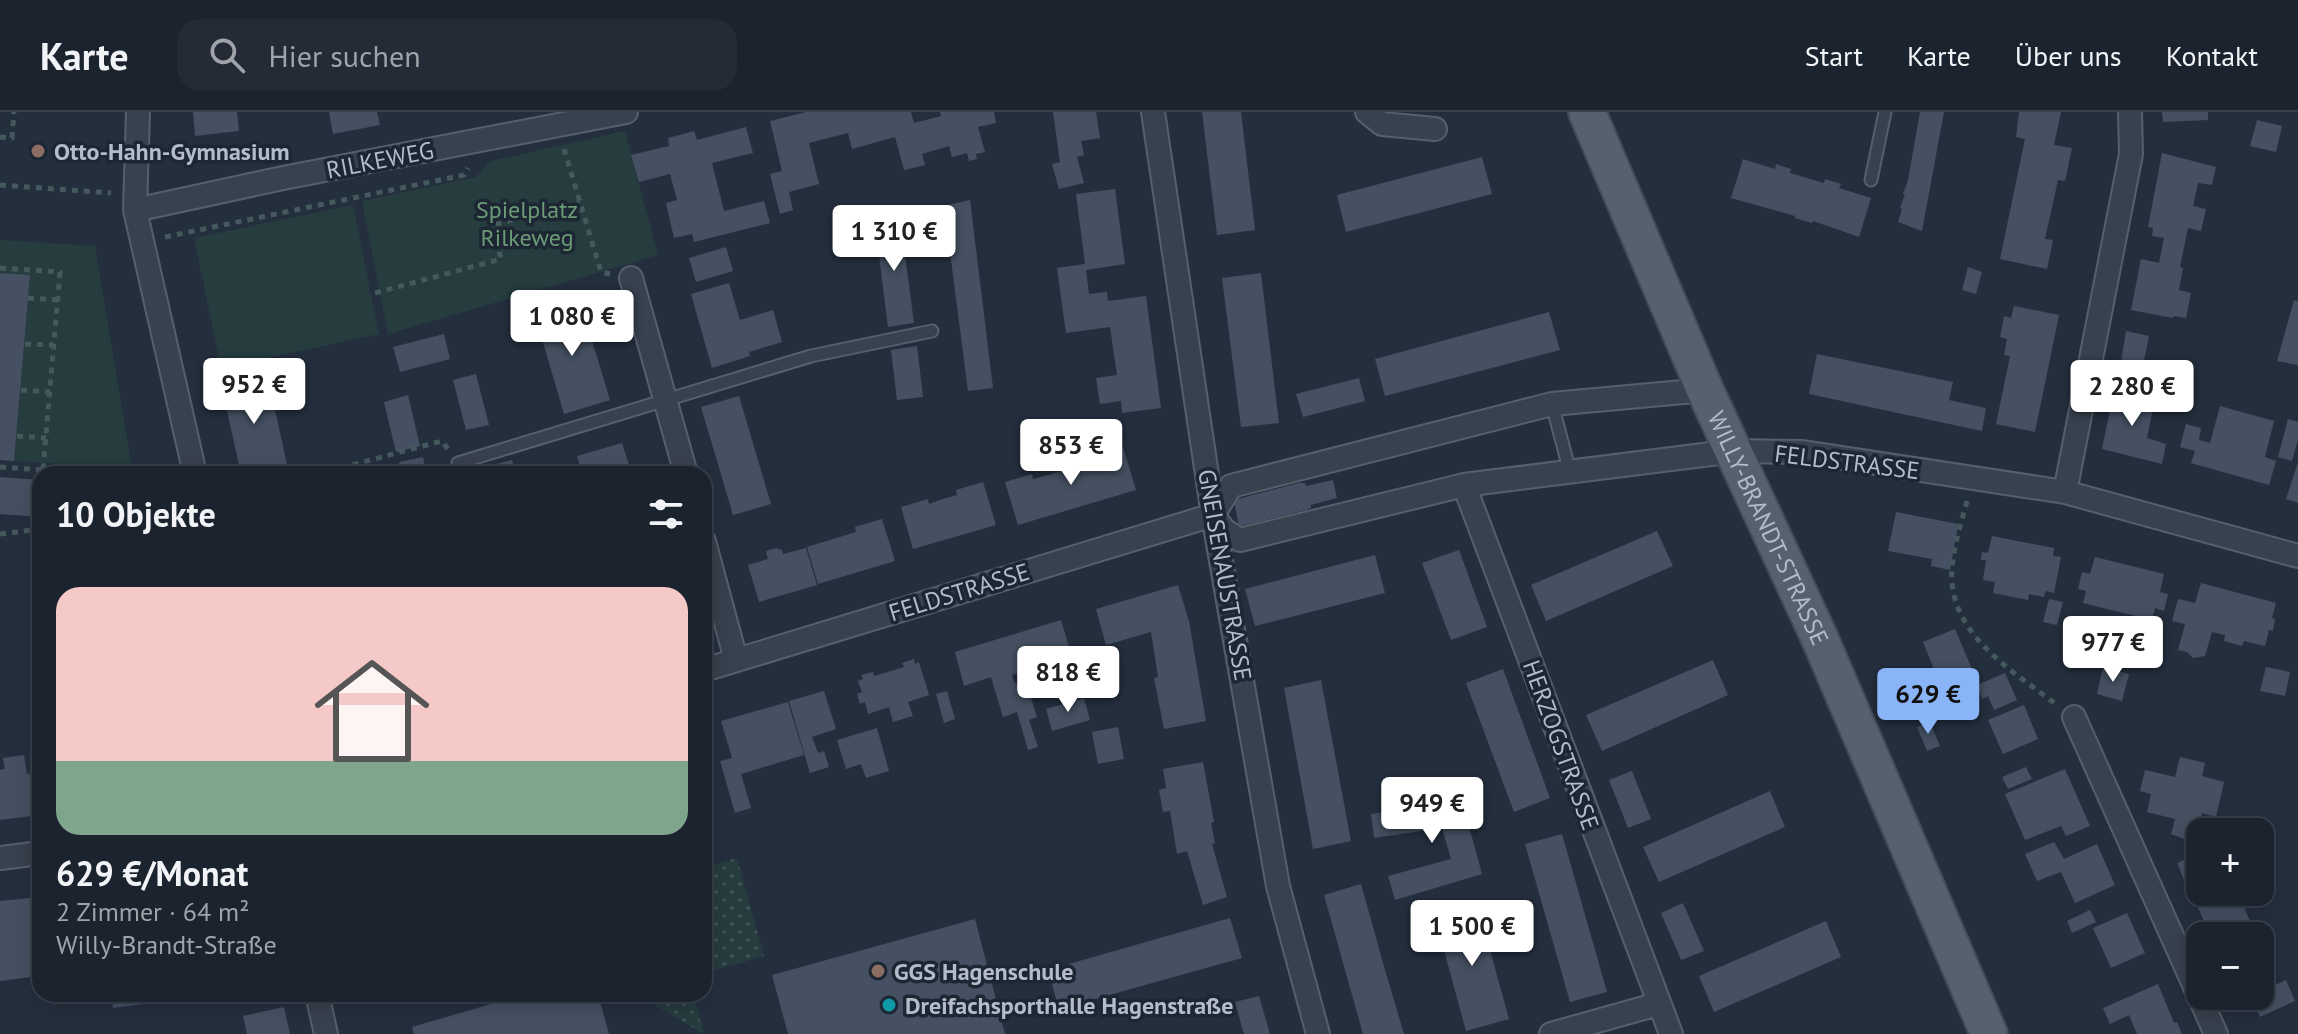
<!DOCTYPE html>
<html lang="de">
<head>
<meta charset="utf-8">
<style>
  :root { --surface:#1b232e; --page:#242b36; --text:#f1f3f6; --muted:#a0a4aa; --line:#39404a; --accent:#8ab4f8 }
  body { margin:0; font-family:"PT Sans",sans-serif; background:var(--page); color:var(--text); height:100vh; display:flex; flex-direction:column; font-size:30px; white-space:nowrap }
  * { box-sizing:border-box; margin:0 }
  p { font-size:26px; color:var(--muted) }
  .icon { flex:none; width:44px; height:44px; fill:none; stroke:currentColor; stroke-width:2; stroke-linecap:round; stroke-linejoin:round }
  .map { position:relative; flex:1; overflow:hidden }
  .sheet { position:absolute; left:32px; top:354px; width:680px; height:536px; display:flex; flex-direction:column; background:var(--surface); border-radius:24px; box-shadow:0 4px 20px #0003,0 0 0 2px var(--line) }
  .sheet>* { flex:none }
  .buttons { position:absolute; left:2186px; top:706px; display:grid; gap:16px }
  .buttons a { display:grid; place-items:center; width:88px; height:88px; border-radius:16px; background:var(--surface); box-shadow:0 4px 20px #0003,0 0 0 2px var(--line); font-size:40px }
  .price { position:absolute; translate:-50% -68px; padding:0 18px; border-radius:8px; background:#fff; color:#222; font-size:26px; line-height:52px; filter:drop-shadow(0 2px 4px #0008) }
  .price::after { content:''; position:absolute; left:50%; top:48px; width:24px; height:18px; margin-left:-12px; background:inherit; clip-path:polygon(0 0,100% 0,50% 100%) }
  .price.active { background:var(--accent); color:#111 }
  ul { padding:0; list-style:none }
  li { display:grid; align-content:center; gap:16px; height:424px; padding:0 24px }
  li span { display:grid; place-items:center; height:248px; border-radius:24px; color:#555 }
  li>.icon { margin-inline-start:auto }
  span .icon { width:144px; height:144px; fill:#fffc; stroke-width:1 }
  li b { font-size:34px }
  h2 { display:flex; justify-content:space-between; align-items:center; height:96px; padding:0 24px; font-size:34px }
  header { display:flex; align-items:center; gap:48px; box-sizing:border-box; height:112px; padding:0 40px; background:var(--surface); border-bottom:2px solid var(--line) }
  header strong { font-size:38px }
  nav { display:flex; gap:44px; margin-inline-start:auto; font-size:28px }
  .search { width:560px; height:72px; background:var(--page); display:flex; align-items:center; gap:20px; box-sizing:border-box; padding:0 28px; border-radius:24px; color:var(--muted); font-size:30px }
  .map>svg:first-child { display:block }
  .grass { fill:url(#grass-dots) }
  .park { fill:#263c3f }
  .building { fill:#455162 }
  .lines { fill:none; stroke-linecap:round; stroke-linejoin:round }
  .lane-casing { stroke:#565f6c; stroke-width:15 }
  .street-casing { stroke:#565f6c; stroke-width:26 }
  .primary-casing { stroke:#414a57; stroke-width:40 }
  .path { stroke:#44595c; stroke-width:5; stroke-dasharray:6 6; stroke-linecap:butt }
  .lane { stroke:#38414e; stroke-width:11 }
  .street { stroke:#38414e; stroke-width:22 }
  .primary { stroke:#56606e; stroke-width:36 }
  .education-dot { fill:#8d6e63; stroke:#1d2633; stroke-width:3 }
  .culture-dot { fill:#0f9aa8; stroke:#1d2633; stroke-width:3 }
  .labels { text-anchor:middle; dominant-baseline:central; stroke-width:7; stroke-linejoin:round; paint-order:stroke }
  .poi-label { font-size:24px; font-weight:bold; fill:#b4bcc9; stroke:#1d2633; text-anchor:start }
  .street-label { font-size:24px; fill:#b4bcc9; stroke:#1d2633 }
  .park-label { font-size:24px; fill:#6b9a76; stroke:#1d2633 }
</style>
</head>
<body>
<header>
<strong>Karte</strong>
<div class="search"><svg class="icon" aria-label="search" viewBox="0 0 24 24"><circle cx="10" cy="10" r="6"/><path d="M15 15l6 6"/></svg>Hier suchen</div>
<nav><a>Start</a><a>Karte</a><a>Über uns</a><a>Kontakt</a></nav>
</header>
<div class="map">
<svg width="2298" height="922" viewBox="0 0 2298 922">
  <defs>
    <pattern id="grass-dots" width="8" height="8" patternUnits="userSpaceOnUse" patternTransform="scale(2)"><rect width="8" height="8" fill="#263c3f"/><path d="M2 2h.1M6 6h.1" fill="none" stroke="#435659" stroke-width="1.8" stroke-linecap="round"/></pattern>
  </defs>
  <rect width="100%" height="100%" fill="#242f3e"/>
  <path class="grass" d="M737 746 764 844 704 861V755Z
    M652 882H693L704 922 656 894Z"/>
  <path class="park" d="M625 19 658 143 388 222 362 89 476 65 491 49Z
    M353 93 379 222 221 256 194 126Z
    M0 128 95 134 132 356 14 349 30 164 0 161Z"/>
  <path class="building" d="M193 0H237L239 19 195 24Z
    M329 0H377L380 13 333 22Z
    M806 0H911L914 11 941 4 940 0H994L996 11 978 15 985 40 976 42 977 47 969 49 967 41 952 45 949 34 922 42 925 53 904 58 895 25 852 37 848 21 809 31 819 72 789 80 793 98 780 102 770 62 782 59 770 9Z
    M1053 0H1096L1100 26 1081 29 1084 43 1077 45 1084 71 1059 77 1052 52 1060 50Z
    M1202 0H1241L1255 118 1217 123Z
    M1920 0H1944L1922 119 1898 110 1902 97 1900 96 1905 82H1903L1908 68Z
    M2019 0H2061L2054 33 2072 36 2065 69 2058 68 2045 127 2053 128 2047 157 2000 147 2025 27 2016 25Z
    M2162 0H2208V8L2163 10Z
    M2257 8 2282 14 2276 40 2250 34Z
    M746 15 753 41 712 51 724 99 764 89 770 111 694 130 692 122 674 126 666 91 677 88 670 62 639 70 631 43 669 34 668 26 694 19 697 28Z
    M2162 41 2216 55 2212 73 2198 71 2193 94 2206 97 2201 119 2188 116 2180 155 2183 156 2179 178 2191 181 2186 206 2173 204V206L2131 198 2141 147 2159 151 2164 126 2152 124 2153 116 2148 115Z
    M1482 45 1492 82 1346 120 1337 83Z
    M1743 47 1775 57 1776 52 1791 57 1790 61 1824 71 1825 67 1841 72 1839 76 1871 86 1859 125 1813 109 1812 111 1795 106V104L1731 86Z
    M1115 77 1125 152 1086 158 1089 182 1107 180 1108 189 1146 184 1161 296 1122 301 1121 289 1100 292 1096 266 1117 263 1110 215 1066 221 1057 156 1085 152 1076 82Z
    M970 88 993 276 968 279 944 94Z
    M900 105 914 211 888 215 875 111Z
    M726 135 733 159 696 170 689 146Z
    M1968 155 1982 160 1976 182 1962 178Z
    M0 161 30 163 14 349 0 348Z
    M1261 161 1279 311 1241 315 1222 166Z
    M729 171 740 208 773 198 782 230 749 240 750 244 712 256 691 182Z
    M2294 188 2298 189V253L2277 249Z
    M580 189 610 288 564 302 535 203Z
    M2014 194 2059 203 2035 320 1996 312 2010 244 2004 243 2007 227 2000 225 2004 204 2011 206Z
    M1549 200 1560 238 1385 284 1375 247Z
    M2126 219 2149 224 2141 263 2133 261 2132 272 2118 269Z
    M444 222 450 247 400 260 393 235Z
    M917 234 923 285 897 288 891 238Z
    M1817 242 1953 270 1949 288 1986 296 1982 319 1809 282Z
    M476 262 489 313 466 318 453 268Z
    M268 266 287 352 241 362 222 276Z
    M1359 266 1365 289 1303 305 1296 282Z
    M2114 278 2155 286 2147 326 2166 332 2162 352 2102 337Z
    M408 283 420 334 396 340 384 290Z
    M739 284 771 392 733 403 701 295Z
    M2220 294 2274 309 2265 345 2276 349 2269 373 2191 351 2195 339 2180 335 2186 312 2201 316 2199 328 2210 331Z
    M2288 307 2298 310V327L2292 349 2278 345Z
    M622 331 632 362H582L577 344Z
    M1123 335 1136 378 1018 413 1005 370 1032 362 1033 367 1048 363 1097 348 1096 343Z
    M423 345 427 362H402L399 350Z
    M512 348 516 362H491L489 354Z
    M2298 350V391L2286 387Z
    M0 365 40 368V405L0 402Z
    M1333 368 1337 386 1311 393V396L1306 398 1250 412 1240 414 1238 410 1234 388 1299 371H1305L1306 374Z
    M983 370 996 413 913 437 901 395 928 387 929 392 943 387 957 383 956 378Z
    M1896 400 1958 412 1950 458 1931 454 1932 447 1888 439Z
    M882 407 895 449 818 472 807 435 856 420 855 415Z
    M1657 419 1673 454 1546 509 1531 473Z
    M1992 424 2054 436 2053 444 2061 445 2054 481 2046 479 2044 485 2029 482 2028 488 1993 481 1995 470 1983 468 1986 448H1981L1982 440 1988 441Z
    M776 436 782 438 783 442 806 436 817 473 759 490 748 453 768 447 766 439Z
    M1459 438 1487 515 1451 528 1422 451Z
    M1375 443 1385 481 1255 514 1245 477Z
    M2095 445 2164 462 2160 480 2168 482 2164 499 2155 496 2152 508 2083 491 2086 479 2078 477 2082 460 2090 462Z
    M2201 471 2276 491 2272 506 2275 507 2273 519 2269 518 2265 534 2244 529 2242 534 2224 529 2225 523 2212 520 2205 544 2193 546 2187 540 2178 538 2185 512 2172 509 2178 487 2195 491Z
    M1178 473 1189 509 1206 609 1164 617 1154 566 1158 565 1151 520 1106 533 1096 497Z
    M2049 487 2063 490 2057 513 2043 510Z
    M1061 508 1072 545 1012 563 1014 570 1028 576 1037 605 1029 608 1038 635 1028 638 1017 600 1003 605 991 565 964 574 955 540Z
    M1955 517 1975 564 1942 577 1923 530Z
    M914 547 915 552 919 550 929 583 908 590 913 604 893 610 889 595 868 602 865 590 860 592 857 582 862 580 858 569 863 567 861 563 873 560 874 564 888 560 904 555 902 551Z
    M1713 548 1728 583 1602 639 1586 603Z
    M2103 555 2129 562 2122 589 2097 582Z
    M2266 555 2290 560 2285 584 2260 579Z
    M1503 557 1550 686 1514 700 1466 571Z
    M2005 561 2017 588 1994 598 1988 584 1982 587 1977 573Z
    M1321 568 1351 729 1313 737 1284 576Z
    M824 579 836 617 812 625 818 641 824 639 829 655 810 661 789 589Z
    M947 579 955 607 944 611 936 582Z
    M1084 586 1090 608 1052 619 1046 597Z
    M788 590 804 643 741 662 751 696 735 701 720 649 732 646 721 609Z
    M2024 593 2038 627 2003 642 1988 608Z
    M1930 610 1940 634 1927 639 1917 615Z
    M1118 615 1124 647 1098 652 1092 620Z
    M877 616 889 659 866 666 861 652 846 657 837 628Z
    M24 643 27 662 40 661V703L0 708V658L5 657 3 646Z
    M2180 645 2205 651 2202 664 2224 670 2216 705 2202 701 2195 731 2171 722 2175 707 2147 700 2151 682 2140 679 2145 658 2175 665Z
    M1203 650 1214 710 1211 711 1215 731 1212 732 1227 785 1203 793 1187 739 1177 742 1170 699 1163 700 1159 678 1166 676 1163 657Z
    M2026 655 2032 667 2008 677 2002 665Z
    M2065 657 2090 714 2066 724 2061 714 2025 728 2005 682Z
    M1632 659 1651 707 1628 716 1609 668Z
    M1770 679 1785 715 1659 770 1643 735Z
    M1461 685 1482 762 1395 788 1388 764 1451 747 1442 716 1374 726 1371 702 1435 692Z
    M1562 722 1607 880 1570 890 1525 732Z
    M2054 730 2064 747 2097 732 2115 773 2075 791 2061 760 2037 769 2025 742Z
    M2200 741V780H2208L2200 784 2194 770 2186 773 2177 751Z
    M1361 772 1383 851 1404 922H1363L1324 783Z
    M2237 780 2257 824H2211L2198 796Z
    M40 785V864L0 869V789Z
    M1683 791 1704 839 1681 848 1661 801Z
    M1478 794 1509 907 1466 919 1435 805Z
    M2090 798 2096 810 2072 821 2067 809Z
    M2127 801 2145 841 2111 856 2093 816Z
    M1230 806 1242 846 1059 897 1048 858Z
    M975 807 1005 922H788L772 863Z
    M1826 809 1841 845 1714 900 1699 864Z
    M2260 851 2271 875 2286 868 2295 889 2260 905 2251 884H2260Z
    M2158 872 2174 911 2177 910 2182 922H2137L2129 903 2110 912 2103 896Z
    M111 882H158L159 890 113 896Z
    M525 882H598L609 922H414L412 915Z
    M1259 884 1270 922H1244L1235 890Z
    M284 895 290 922H247L243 904Z"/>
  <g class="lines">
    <defs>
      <path id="lane" d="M1871 68 1885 0
        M1552 292 1570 360
        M458 351 811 244 932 219"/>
      <path id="street" d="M138 0 135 98 195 362
        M1153 0 1213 403 1278 774 1318 922
        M1367 0 1382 12 1435 17
        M135 98 283 66 626 0
        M631 166 686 362
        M1464 373 1671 922
        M2065 380 2131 42 2130 0
        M1213 403 1224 418 1240 428 1464 373 1735 339 1803 340 2065 380 2298 444
        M704 429 736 548
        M704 558 1213 403 1231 374 1552 292 1705 278
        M2074 605 2216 922
        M0 746 40 741
        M317 882 326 922
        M1551 922 1658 892"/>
      <g id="primary">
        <path id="s1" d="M1587 0 1705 278 1820 527 1989 922"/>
      </g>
    </defs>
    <use href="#lane" class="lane-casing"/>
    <use href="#street" class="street-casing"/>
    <use href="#primary" class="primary-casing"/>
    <path class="path" d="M0 25 12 26 14 0
      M564 37 601 160 610 162
      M0 73 111 81
      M165 125 464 63 468 56
      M0 156 60 160 43 358
      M375 181 501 147 493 113 580 90
      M28 186 58 188
      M25 232 54 233
      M21 278 50 280
      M17 324 46 326
      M0 355 101 362
      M318 362 442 329 448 337
      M1967 389C1961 411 1954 433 1952 456 1947 522 2012 558 2057 593
      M0 422 40 417"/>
    <use href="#lane" class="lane"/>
    <use href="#street" class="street"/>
    <use href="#primary" class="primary"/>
  </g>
  <g class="education-dot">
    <circle cx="38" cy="39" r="8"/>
    <circle cx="878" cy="859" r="8"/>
  </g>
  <circle class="culture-dot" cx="889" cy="893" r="8"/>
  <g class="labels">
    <g class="poi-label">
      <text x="54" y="39">Otto-Hahn-Gymnasium</text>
      <text x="894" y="859">GGS Hagenschule</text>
      <text x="905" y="893">Dreifachsporthalle Hagenstraße</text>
    </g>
    <g class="street-label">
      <text transform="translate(380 48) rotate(-11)">RILKEWEG</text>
      <text transform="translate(1847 350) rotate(7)">FELDSTRASSE</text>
      <text stroke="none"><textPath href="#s1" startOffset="454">WILLY-BRANDT-STRASSE</textPath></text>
      <text transform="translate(1225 463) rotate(80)">GNEISENAUSTRASSE</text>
      <text transform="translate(959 480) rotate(-17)">FELDSTRASSE</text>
      <text transform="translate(1561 633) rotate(70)">HERZOGSTRASSE</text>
    </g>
    <g class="park-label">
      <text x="527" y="97">Spielplatz<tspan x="527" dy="28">Rilkeweg</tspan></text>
    </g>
  </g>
</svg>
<div class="buttons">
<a>+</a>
<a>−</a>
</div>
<b class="price" style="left:894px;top:161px">1 310 €</b>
<b class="price" style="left:572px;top:246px">1 080 €</b>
<b class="price" style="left:254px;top:314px">952 €</b>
<b class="price" style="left:2132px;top:316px">2 280 €</b>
<b class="price" style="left:1071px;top:375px">853 €</b>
<b class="price" style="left:2113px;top:572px">977 €</b>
<b class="price" style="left:1068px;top:602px">818 €</b>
<b class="price active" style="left:1928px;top:624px">629 €</b>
<b class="price" style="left:1432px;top:733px">949 €</b>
<b class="price" style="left:1472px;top:856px">1 500 €</b>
<section class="sheet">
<h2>10 Objekte<svg class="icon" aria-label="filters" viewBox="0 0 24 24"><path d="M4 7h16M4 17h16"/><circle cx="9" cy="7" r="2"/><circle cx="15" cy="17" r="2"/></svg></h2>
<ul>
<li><span style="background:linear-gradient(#f6c9c9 70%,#7fa58c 0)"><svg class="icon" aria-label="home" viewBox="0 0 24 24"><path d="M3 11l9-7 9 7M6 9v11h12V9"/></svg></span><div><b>629 €/Monat</b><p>2 Zimmer · 64 m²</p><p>Willy-Brandt-Straße</p></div></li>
</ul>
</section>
</div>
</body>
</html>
